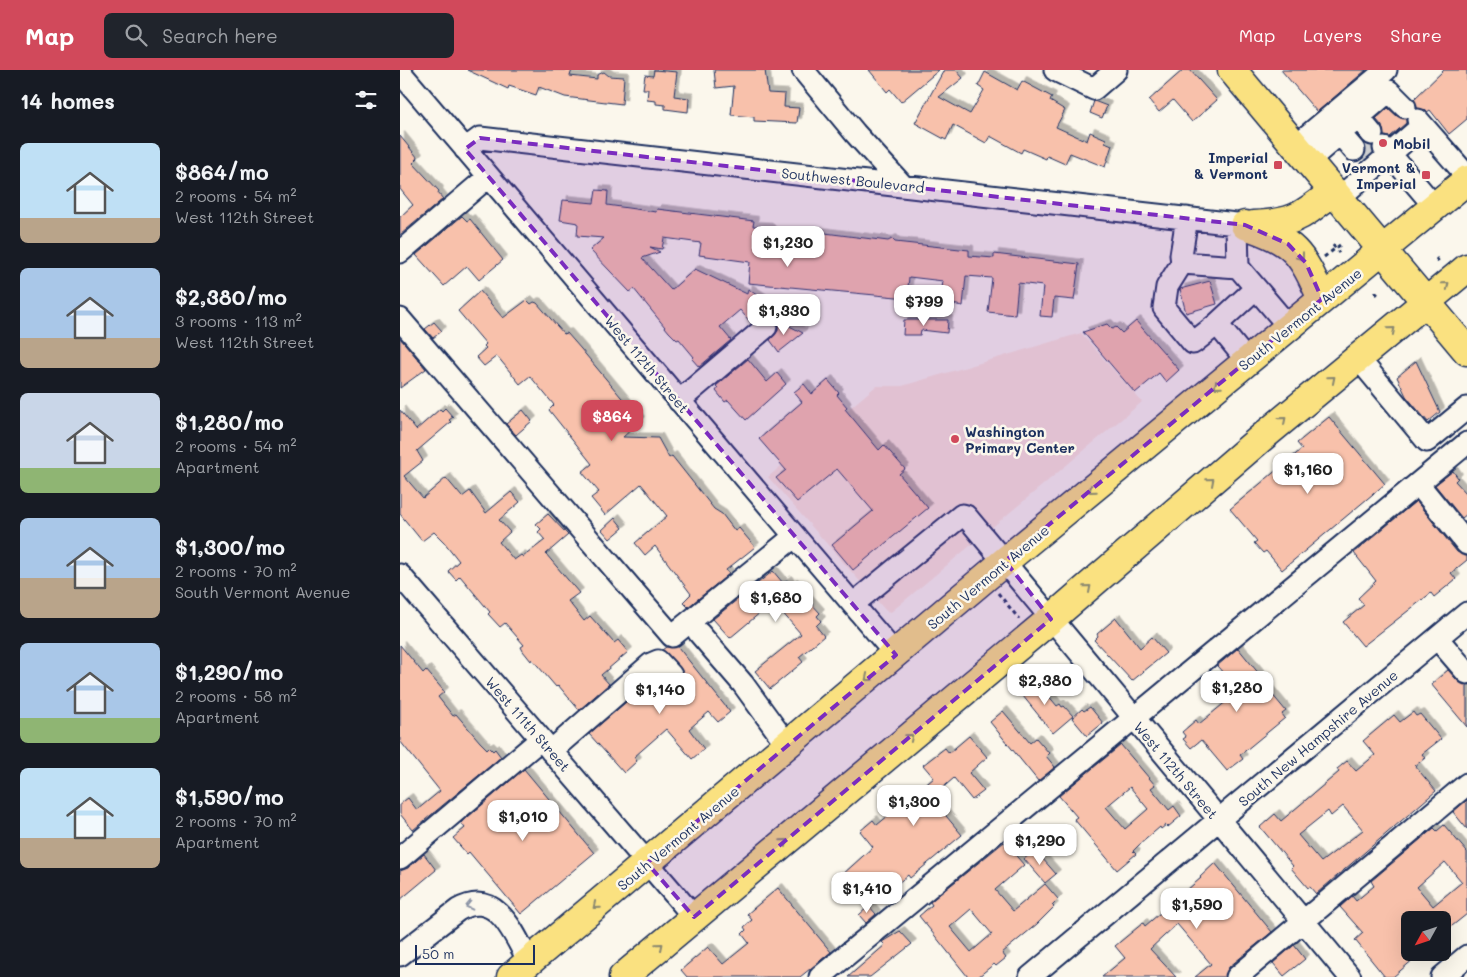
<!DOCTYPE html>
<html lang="en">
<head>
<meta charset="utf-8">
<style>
  :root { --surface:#171b24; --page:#20242c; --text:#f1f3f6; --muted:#9ea1a6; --accent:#d1495b }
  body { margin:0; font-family:Mali,sans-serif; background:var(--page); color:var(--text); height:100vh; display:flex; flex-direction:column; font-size:19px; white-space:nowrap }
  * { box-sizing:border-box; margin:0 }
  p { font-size:16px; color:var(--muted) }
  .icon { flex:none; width:28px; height:28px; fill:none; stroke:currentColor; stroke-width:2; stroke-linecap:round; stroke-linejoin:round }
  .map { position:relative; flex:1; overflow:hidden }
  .panel { display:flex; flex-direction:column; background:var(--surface); width:400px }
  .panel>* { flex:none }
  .needle { width:32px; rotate:230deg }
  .controls { position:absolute; left:1001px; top:841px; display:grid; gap:10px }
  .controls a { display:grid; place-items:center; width:50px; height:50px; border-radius:8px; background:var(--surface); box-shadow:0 5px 20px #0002; font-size:25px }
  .scale { position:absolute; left:15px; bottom:12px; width:120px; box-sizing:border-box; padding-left:5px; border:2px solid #1b2f5e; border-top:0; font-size:14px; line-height:18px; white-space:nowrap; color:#1b2f5e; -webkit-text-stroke:4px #fbf7ec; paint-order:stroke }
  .price { position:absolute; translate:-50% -42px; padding:0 11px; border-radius:10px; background:#fff; color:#222; font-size:16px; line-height:32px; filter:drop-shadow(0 1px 2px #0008) }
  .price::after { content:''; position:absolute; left:50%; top:30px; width:15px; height:11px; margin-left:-8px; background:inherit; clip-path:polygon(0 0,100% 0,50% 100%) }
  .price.active { background:var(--accent); color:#fff }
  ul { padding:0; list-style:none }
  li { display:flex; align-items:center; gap:15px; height:125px; padding:0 20px }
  li span { display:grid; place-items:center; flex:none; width:140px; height:100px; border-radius:8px; color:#555 }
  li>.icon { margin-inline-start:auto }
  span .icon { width:60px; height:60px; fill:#fffc; stroke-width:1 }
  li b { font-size:21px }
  h2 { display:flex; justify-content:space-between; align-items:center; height:60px; padding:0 20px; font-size:21px }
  header { display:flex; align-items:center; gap:30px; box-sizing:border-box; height:70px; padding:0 25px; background:var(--accent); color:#fff }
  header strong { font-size:24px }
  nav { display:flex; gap:28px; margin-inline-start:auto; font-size:18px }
  .search { width:350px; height:45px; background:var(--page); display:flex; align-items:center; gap:12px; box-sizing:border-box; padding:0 18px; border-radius:8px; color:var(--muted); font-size:19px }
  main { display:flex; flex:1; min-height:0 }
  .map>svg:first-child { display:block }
  .built { fill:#fae7d8 }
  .building { fill:#f8c1ab; stroke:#1b2f5e; fill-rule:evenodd; filter:url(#shadow) }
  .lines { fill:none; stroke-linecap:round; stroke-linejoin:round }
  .minor-tunnel { stroke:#cecfd0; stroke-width:21; stroke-dasharray:21 11; stroke-linecap:butt }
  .minor-casing { stroke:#1b2f5e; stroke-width:25 }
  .major-casing { stroke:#1b2f5e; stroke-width:31 }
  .path { stroke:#1b2f5e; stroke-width:3; stroke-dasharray:4 4; stroke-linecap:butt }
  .minor { stroke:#fbf7ec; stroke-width:21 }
  .major { stroke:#fae180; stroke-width:28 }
  .oneway { stroke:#8a886f }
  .oneway2 { stroke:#8b93a5 }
  .marked { fill:#7b2cbf; fill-opacity:0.2; stroke:#7b2cbf; stroke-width:4; stroke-dasharray:10 6; stroke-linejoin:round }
  .poi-dot { fill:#d1495b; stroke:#fbf7ec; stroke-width:2 }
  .labels { text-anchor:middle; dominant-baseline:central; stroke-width:5; stroke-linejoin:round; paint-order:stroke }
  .poi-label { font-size:14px; font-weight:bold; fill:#1b2f5e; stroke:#fbf7ec; text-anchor:start }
  .street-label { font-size:14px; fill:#1b2f5e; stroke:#fbf7ec }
</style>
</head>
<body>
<header>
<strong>Map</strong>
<div class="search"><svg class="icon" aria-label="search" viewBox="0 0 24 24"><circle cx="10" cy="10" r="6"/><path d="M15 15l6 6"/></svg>Search here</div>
<nav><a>Map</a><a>Layers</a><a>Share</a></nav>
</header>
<main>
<section class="panel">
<h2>14 homes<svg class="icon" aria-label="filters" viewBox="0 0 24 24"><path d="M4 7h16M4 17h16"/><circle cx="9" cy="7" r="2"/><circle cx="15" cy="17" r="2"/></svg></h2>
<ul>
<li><span style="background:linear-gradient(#bfe0f5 75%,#b9a48a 0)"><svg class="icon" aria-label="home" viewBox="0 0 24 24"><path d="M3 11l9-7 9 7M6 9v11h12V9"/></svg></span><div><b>$864/mo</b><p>2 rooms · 54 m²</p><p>West 112th Street</p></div></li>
<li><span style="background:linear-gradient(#a9c7e8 70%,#b9a48a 0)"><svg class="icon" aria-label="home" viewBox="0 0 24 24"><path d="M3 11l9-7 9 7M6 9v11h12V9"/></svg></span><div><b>$2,380/mo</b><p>3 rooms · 113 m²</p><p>West 112th Street</p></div></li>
<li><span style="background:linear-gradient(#c9d6e8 75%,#8fb573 0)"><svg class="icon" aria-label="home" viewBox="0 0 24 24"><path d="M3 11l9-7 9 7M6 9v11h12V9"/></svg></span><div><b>$1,280/mo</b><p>2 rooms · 54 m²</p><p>Apartment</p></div></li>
<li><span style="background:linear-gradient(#a9c7e8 60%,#b9a48a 0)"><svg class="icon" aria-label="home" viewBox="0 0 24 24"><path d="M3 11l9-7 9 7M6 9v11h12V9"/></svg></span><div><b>$1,300/mo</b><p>2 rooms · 70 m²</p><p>South Vermont Avenue</p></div></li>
<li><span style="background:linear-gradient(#a9c7e8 75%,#8fb573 0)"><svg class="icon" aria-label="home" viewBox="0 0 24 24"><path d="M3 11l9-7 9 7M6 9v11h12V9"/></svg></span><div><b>$1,290/mo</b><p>2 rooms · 58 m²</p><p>Apartment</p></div></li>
<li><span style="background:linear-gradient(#bfe0f5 70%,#b9a48a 0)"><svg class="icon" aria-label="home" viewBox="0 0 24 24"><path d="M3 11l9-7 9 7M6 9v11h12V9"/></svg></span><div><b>$1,590/mo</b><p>2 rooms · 70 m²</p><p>Apartment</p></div></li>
</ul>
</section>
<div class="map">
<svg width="1067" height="907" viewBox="0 0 1067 907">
  <defs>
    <filter id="shadow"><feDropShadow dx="4.5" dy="-4.5" stdDeviation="0" flood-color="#0004"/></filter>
  </defs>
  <rect width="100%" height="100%" fill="#fbf7ec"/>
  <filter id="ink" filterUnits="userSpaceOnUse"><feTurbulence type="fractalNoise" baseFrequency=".02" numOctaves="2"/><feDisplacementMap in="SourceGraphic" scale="10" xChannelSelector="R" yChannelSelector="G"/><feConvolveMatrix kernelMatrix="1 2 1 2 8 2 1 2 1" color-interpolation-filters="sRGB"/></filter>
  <g filter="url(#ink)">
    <path class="built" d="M681 263 742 332 491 542 486 541 368 407 476 316H502Z"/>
    <path class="building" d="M67 0H172L170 6 197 9V5L204 2 209 6 224 7 222 34 165 27 139 17 136 25 109 16 108 19Z
      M254 0 277 2 274 26 289 28 288 42 265 39V35L256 34V31L247 30 248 19H243L245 5 253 6Z
      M314 0H365L368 23 385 24 384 37 399 38 397 53 354 51V47L331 45 334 16 316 18Z
      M469 0H539L501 32 490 19 487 22Z
      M544 0H556L563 8 539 27 570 44 584 20 578 16 585 2 617 20 622 11 652 27 650 31 665 40 656 57 687 71 690 62 706 69 705 72 712 75 705 97 670 83 665 94 647 86 646 89 623 79 621 83 590 66 586 73 553 55 546 70 515 53Z
      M783 0H790L817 30 792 52 773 30 759 42 749 30Z
      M881 0H966L917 42Z
      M1044 0H1067V49L1049 64 1030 40 1027 42 1017 38 1014 29Z
      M694 31 707 36 702 48 690 43Z
      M988 38 997 46 1006 49V53L990 67 984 66 982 56 976 49Z
      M0 66 18 88 13 93 39 121 38 123 43 129 0 165V147L13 135 0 119Z
      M196 120 208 121 207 135 256 142 257 139 354 151 353 156 368 157 372 163 397 165 398 163 409 164V161L488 171 492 169 495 172 569 180V186L594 188V184L679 194 674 230 654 228 652 247 640 246 643 216 618 213 615 245 588 242 592 208 566 206 563 236 540 232 543 211 509 207 507 228 348 213 350 192 299 185 301 173 264 168 262 179 250 177 260 182 242 188 271 220 295 199 347 224 348 219 374 237V239L355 237 370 245H363L351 253 340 240 320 257 331 270 299 297 292 289 294 287 279 269 277 270 269 262 234 219 230 222 190 180 204 168 177 166 178 153 160 150 163 130 194 133Z
      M62 146 67 151 70 149 103 190 79 210 67 196 44 216 16 185Z
      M810 211 817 234 786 243 780 219Z
      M80 221 103 248 127 230 131 234 134 232 137 233 164 264 167 263 181 279 241 351 223 367 258 368 269 388 272 386 314 439 322 444 335 461 339 458 355 477 326 500 329 504 288 537 283 532 291 524 255 476 245 485 235 473 267 446 241 414 205 445 191 428 199 422 182 402 192 394 149 340 154 335 130 306 120 314 97 286 84 296 76 287 86 278 84 276 86 274 58 241Z
      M372 247 403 263 379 282 370 270 378 261V254Z
      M504 250H548L547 263 521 260 520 265H503Z
      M736 251 779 300 766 312 759 303 735 323 683 262 707 254 712 259 716 257 722 263Z
      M34 252 42 261 33 268 25 259Z
      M0 268 26 299 0 318Z
      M348 289 367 312 377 303 386 314 346 350 328 330 325 332 316 321 318 318 316 316Z
      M1016 291 1040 342 1028 352 1006 326 997 307Z
      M428 310 439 323 437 325 447 337 445 339 479 380 484 375 505 399 499 404 528 438 453 500 432 475 473 441 437 399 397 432 376 408 386 400 359 369 402 332 394 322 404 314 412 324Z
      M45 338 53 347 49 350 51 352 17 381 23 391 4 406 23 428 46 408 62 427 70 421 86 443 111 422 120 432 99 450 110 462 99 472 114 490 121 485 123 487 145 470 138 462 141 459 136 454 148 444 168 465 146 484 179 523 168 531 184 551 190 546 214 573 218 570 228 582 201 605 209 614 179 640 158 615 156 617 132 589 131 591 123 581 121 577 124 575 105 553 100 557 88 544 90 542 60 506 56 510 48 501 59 491 44 472 34 462 22 471 0 444V340L16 360 40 339 42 341Z
      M123 340 132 351 116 365 106 354Z
      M929 347 985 414 882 500 866 481 863 483 854 473 857 471 830 439 902 379 897 373Z
      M1053 401 1058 408 1055 411 1067 424V444L1062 448 1035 415Z
      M1016 431 1057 482 1067 486V490L1051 503 1056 509 1034 527 1031 523 963 576 943 552 964 535 958 528 976 511 954 483Z
      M215 448 223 458 210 469 202 460Z
      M373 501 383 513 387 510 390 515 393 513 420 543 417 546 421 551 416 556 424 566 399 587 403 592 370 619 355 601 401 564 373 532 330 568 313 549Z
      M716 548 740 578 752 567 766 583 732 611 694 570 698 566 697 564Z
      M0 575 23 603 26 600 43 620 44 622 38 627 53 646 56 644 80 672 87 679 89 677 93 681 95 679 101 687 13 760 0 744V734L8 728 17 740 40 721 0 671Z
      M266 577H278L330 642 318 652 309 642 289 659 304 679 292 689 266 659 234 687 237 691 224 703 189 664 255 607 268 617 280 614 283 602 262 580Z
      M838 578 860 605 861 611 886 641 882 644 885 648 840 685 843 689 827 701 801 670 791 678 783 669 786 667 782 662 796 650 799 654 828 630 816 615 826 606 817 596Z
      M1048 600 1058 611 1067 615V657L1031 614Z
      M633 607 657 636 660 634 662 637 664 636 673 646 653 663 618 620Z
      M690 637 703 653 687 666 672 648 682 639 684 641Z
      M603 641 630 673 636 668 649 683 646 686 655 697 638 711 590 652Z
      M1013 642 1016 646 1020 644 1041 669 1022 684 1025 688 1015 696 1036 721 916 824 910 817 908 818 891 798 893 796 860 757 875 744 881 751 939 702 937 699 947 691 956 701 975 685 963 671 994 645 1000 652ZM943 736 963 760 921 792 898 765 928 741 931 746Z
      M569 666 587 687 569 703 584 721 572 730 554 708 531 728 562 765 510 808 508 805 469 837 442 805 473 777 460 761 473 750 477 755 534 708 523 695 545 678 549 683Z
      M721 675 755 715 751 718 769 740 774 736 781 746 768 757 766 755 761 759 760 757 739 775 733 781 736 784 717 800 674 749 677 747 659 726ZM730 717 748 739 725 759 706 737Z
      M124 699 194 783 121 844 69 782 67 784 53 768 65 758 61 753Z
      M1067 730V759L1053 742Z
      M1044 755 1067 782V844L1042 864V850H1010V882H1022L993 907H985L955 870 963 863 940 837 952 826 956 831 974 816 971 811 1034 758 1037 761ZM1045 792 1062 812 1033 836 1017 817Z
      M604 772 624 795 595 820 613 841 645 814 658 829 652 835 654 837 637 854 602 883 606 888 596 896 594 894 578 907H568L519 846 532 835 530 832ZM571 839 592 864 571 882 550 857Z
      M635 780 656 804 645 813 624 789Z
      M24 784 36 800 0 830V801L8 798Z
      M815 793 872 862 829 897 825 907H795L811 894 777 854 750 879 776 907H702L725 888 715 876 743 853 745 856 801 808 800 807Z
      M378 818 431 882 400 907H287L281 900 308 877 323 894 349 873 342 864 346 860 344 857 352 850 347 844Z
      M469 836 476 844 466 853 459 845Z
      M500 861 512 874 470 907H448L485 875 482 872Z
      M894 875 905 889 884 906 873 893Z"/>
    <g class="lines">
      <path class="minor-tunnel" d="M963 72 974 86"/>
      <defs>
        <path id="minor" d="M403 0 455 63 503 116
          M655 0 694 19 716 0
          M0 2 496 585
          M958 47 972 64
          M1018 50 1067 106
          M940 64 954 80
          M895 76 986 0
          M984 78 990 84 1022 56
          M65 79 80 68 845 155
          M908 91 989 21 1005 37
          M939 128 990 84 1035 137
          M787 148 781 185 782 193 767 217 764 238 793 273 817 254 847 291
          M837 155 838 197
          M0 182 88 107
          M782 193 838 197 889 257
          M0 249 272 566 395 466
          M817 254 855 219
          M958 288 1027 371 1067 338
          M279 331 366 257
          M1023 420 1067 474
          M0 505 294 847
          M453 534 562 445 566 446 950 907
          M299 563 343 614 388 676
          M1037 568 1067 603
          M151 681 251 594 258 591 271 605
          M0 788 141 669
          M0 885 58 840C97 818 114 864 129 892
          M420 907 1067 373
          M630 907 1067 543
          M837 907 1067 714
          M1042 907 1067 886"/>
        <path id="major" d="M832 0 1067 281
          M845 155C895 172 901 182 922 229
          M853 155C896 153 901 146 934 121
          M111 907 605 491 1067 110
          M223 907 651 549 860 369 1067 198"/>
      </defs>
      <use href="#minor" class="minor-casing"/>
      <use href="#major" class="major-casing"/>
      <path class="path" d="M933 175 939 183
        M924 187 940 175
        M1036 188 1040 193
        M975 222 978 225
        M598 523 619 549"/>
      <use href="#minor" class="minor"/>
      <use href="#major" class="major"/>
    </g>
    <defs><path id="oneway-chevron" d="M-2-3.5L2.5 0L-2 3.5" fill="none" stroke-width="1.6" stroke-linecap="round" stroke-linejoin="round" transform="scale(1.25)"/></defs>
    <g class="oneway">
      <use href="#oneway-chevron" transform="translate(901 187) rotate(53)"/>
      <use href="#oneway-chevron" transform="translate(1046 215) rotate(-39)"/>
      <use href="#oneway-chevron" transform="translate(992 260) rotate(-40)"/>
      <use href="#oneway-chevron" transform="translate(932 309) rotate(-40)"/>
      <use href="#oneway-chevron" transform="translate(817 316) rotate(140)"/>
      <use href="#oneway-chevron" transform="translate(883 350) rotate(-40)"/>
      <use href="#oneway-chevron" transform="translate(811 411) rotate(-41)"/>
      <use href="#oneway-chevron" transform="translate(692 420) rotate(140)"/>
      <use href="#oneway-chevron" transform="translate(688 518) rotate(-41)"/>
      <use href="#oneway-chevron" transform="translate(468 608) rotate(140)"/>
      <use href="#oneway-chevron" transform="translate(510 667) rotate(-40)"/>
      <use href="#oneway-chevron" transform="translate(385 772) rotate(-40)"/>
      <use href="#oneway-chevron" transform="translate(196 836) rotate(140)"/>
      <use href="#oneway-chevron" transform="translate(260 876) rotate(-40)"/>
    </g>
    <use class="oneway2" href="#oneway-chevron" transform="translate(69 836) rotate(167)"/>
  </g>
  <path class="marked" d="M80 68 845 155 888 174 906 193 922 229 605 491 651 549 294 847 247 793 496 585 65 79Z"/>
  <g class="poi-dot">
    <circle cx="983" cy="73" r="5"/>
    <rect x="873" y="90" width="10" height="10" rx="2.5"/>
    <rect x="1021" y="100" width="10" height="10" rx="2.5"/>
    <circle cx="555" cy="369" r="5"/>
  </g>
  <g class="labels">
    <g class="poi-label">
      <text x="993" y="73">Mobil</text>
      <text x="868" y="87" text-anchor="end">Imperial<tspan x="868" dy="16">&amp; Vermont</tspan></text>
      <text x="1016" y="97" text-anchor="end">Vermont &amp;<tspan x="1016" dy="16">Imperial</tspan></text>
      <text x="565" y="361">Washington<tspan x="565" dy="16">Primary Center</tspan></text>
    </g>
    <g class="street-label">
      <text transform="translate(453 110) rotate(6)">Southwest Boulevard</text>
      <text transform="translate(900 249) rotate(-39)">South Vermont Avenue</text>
      <text transform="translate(247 294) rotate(50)">West 112th Street</text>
      <text transform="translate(588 507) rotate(-40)">South Vermont Avenue</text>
      <text transform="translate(128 654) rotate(49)">West 111th Street</text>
      <text transform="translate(918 668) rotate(-40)">South New Hampshire Avenue</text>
      <text transform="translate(776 700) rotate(50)">West 112th Street</text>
      <text transform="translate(278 768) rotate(-40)">South Vermont Avenue</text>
    </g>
  </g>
</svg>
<div class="controls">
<a><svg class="needle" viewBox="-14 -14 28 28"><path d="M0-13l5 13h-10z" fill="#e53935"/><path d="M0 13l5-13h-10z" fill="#9ea1a6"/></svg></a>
</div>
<div class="scale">50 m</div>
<b class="price" style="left:388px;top:198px">$1,230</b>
<b class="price" style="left:524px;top:257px">$799</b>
<b class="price" style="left:384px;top:266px">$1,330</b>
<b class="price active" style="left:212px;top:372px">$864</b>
<b class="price" style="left:908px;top:425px">$1,160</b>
<b class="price" style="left:376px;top:553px">$1,680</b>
<b class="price" style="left:645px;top:636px">$2,380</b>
<b class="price" style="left:837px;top:643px">$1,280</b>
<b class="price" style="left:260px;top:645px">$1,140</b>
<b class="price" style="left:514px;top:757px">$1,300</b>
<b class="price" style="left:123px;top:772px">$1,010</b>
<b class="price" style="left:640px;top:796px">$1,290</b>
<b class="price" style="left:467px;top:844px">$1,410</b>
<b class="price" style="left:797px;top:860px">$1,590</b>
</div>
</main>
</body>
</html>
